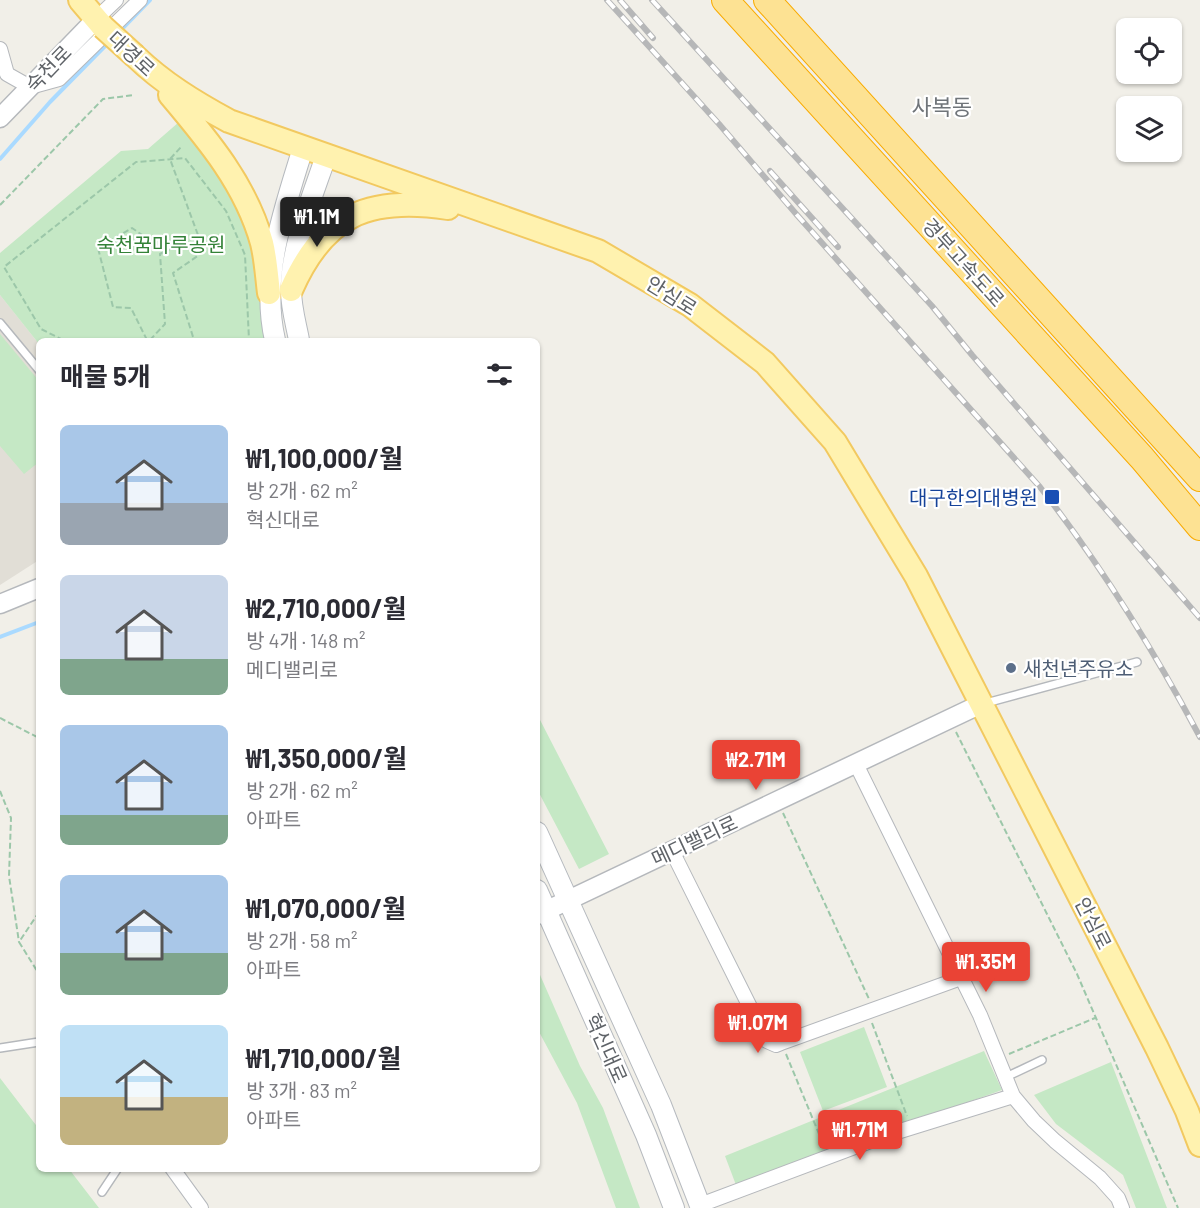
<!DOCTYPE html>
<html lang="ko">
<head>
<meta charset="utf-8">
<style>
  :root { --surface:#fff; --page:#f7f7f7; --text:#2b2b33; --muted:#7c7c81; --accent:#ea4335 }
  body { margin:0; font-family:Barlow,"Noto Sans KR",sans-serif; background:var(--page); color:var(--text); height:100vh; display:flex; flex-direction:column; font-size:22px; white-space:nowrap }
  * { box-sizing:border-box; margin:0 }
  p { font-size:20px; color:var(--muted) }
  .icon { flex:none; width:33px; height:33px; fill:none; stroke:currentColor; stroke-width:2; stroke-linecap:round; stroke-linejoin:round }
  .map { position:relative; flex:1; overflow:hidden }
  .details { position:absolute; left:36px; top:338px; width:504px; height:834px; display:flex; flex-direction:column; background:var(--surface); border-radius:9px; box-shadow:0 2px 4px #0004 }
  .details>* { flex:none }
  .controls { position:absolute; left:1116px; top:18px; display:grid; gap:12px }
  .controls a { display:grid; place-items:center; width:66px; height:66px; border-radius:9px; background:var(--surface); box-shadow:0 2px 4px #0004; font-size:30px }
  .price { position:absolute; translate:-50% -51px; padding:0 14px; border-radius:6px; background:var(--accent); color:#fff; font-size:20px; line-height:39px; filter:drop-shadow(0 2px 3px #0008) }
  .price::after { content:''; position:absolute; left:50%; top:36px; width:18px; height:14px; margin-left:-9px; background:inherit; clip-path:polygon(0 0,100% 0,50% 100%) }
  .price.active { background:#222; color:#fff }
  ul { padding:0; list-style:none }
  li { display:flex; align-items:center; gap:18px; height:150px; padding:0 24px }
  li span { display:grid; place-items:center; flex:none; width:168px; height:120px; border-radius:9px; color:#555 }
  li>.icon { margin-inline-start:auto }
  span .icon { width:72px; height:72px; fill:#fffc; stroke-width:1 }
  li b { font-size:26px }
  h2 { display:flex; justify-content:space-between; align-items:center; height:72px; padding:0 24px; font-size:26px }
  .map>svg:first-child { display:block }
  .education { fill:#e1ded6 }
  .green { fill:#c5e8c5 }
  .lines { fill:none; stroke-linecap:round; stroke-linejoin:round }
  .stream { stroke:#aadaff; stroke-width:4 }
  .service-casing { stroke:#b5b8bc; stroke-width:10 }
  .minor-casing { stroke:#b5b8bc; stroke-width:16 }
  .tertiary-casing { stroke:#b5b8bc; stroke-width:21 }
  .secondary-casing { stroke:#b6babf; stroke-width:22 }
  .primary-casing { stroke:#f2c960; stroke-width:26 }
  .motorway-casing { stroke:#f9ab00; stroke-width:28 }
  .path { stroke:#9cc7a9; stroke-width:2; stroke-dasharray:6 3; stroke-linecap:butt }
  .service { stroke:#fff; stroke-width:7 }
  .minor { stroke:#fff; stroke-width:14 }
  .tertiary { stroke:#fff; stroke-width:18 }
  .secondary { stroke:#fff; stroke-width:20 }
  .primary { stroke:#fff2af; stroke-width:22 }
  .motorway { stroke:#fde293; stroke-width:26 }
  .rail-casing { stroke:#b6b7b8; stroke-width:6 }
  .rail { stroke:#fff; stroke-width:4; stroke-dasharray:11; stroke-linecap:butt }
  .primary-bridge-casing { stroke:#f2c960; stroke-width:26; stroke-linecap:butt }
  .primary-bridge { stroke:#fff2af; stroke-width:22 }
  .transit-dot { fill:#1a4fb4; stroke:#fff; stroke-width:2 }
  .service-dot { fill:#5c6f8a; stroke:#fff; stroke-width:2 }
  .labels { text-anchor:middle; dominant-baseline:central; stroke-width:4.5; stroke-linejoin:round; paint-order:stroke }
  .street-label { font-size:20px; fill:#5f6368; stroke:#fff }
  .park-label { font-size:20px; fill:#348238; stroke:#fff }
  .transit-label { font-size:20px; fill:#164399; stroke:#fff; text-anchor:end }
  .service-label { font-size:20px; fill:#4e5e75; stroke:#fff; text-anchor:start }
  .quarter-label { font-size:22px; fill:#70757a; stroke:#fff }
</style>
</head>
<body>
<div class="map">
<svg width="1200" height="1208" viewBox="0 0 1200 1208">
  <rect width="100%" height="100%" fill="#f1efe8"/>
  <path class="education" d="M0 295 39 344V560L0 585Z"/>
  <path class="green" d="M187 115 249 206 275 340H39V344L0 295V253L121 151 148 149Z
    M0 334 39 381V462L24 474 0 446Z
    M537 714 609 854 579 869 537 789Z
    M537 968 580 1066 603 1108 640 1208H616L577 1103 537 1028Z
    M864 1027 887 1087 823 1111 800 1052Z
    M984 1051 1002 1090 736 1185 725 1156Z
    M1111 1062 1167 1208H1136L1123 1175 1056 1124 1034 1095Z
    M0 1078 39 1129V1168L69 1169 99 1208H0Z"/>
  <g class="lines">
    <path class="stream" d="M119 32 150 0
      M0 159 50 102 110 41
      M0 637 39 622"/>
    <defs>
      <path id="service" d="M0 323 39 370
        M986 703 1137 662
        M0 1048 39 1042
        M1006 1077 1042 1060
        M102 1192 118 1168"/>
      <path id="minor" d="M96 19 116 0
        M0 49 7 74 30 87 59 79 140 0
        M856 764 980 1015 1013 1096 1034 1121 1055 1141 1100 1178 1118 1198 1122 1208
        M672 851 767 1041 776 1045 781 1043 961 978
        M172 1168 201 1208
        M700 1205 884 1136 1013 1096"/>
      <path id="tertiary" d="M0 118 96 19
        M0 604 39 588
        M537 915 981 704"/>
      <path id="secondary" d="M275 340C260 275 284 210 303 148
        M299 340C296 324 291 307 291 290 290 250 313 195 326 156
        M537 832 661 1105 701 1208
        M537 890 646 1135 674 1208"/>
      <path id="primary" d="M80 0 103 27
        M135 56C163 83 194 102 229 121L598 251 690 305 765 363 835 442 916 576 1157 1048 1187 1111 1200 1145
        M170 95C208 140 246 185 262 243 266 259 267 277 269 293
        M291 290C324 215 368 196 448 208"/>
      <path id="motorway" d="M725 0 1142 458 1200 527
        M767 0 1200 478"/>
    </defs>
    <use href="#service" class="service-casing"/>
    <use href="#minor" class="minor-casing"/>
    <use href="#tertiary" class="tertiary-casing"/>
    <use href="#secondary" class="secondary-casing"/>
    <use href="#primary" class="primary-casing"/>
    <use href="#motorway" class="motorway-casing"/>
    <path class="path" d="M0 205 103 99 134 95
      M63 340 41 329 4 267 136 162 185 158 226 211 245 255 249 340
      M147 340 131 308 113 307 98 248 132 228 148 239 172 235 199 255 173 273 194 340
      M150 340 165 324 160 254 198 235 170 159 182 146
      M0 718 39 738
      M956 732 1077 974 1178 1208
      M0 791 11 818 9 876 19 942
      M783 813 869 999
      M39 912 19 942 39 974
      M872 1023 907 1116
      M786 1054 824 1146
      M1009 1054 1095 1018"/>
    <use href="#service" class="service"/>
    <use href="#minor" class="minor"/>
    <use href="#tertiary" class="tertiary"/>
    <use href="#secondary" class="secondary"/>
    <use href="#primary" class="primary"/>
    <use href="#motorway" class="motorway"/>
    <defs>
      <path id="rail" d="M607 0 719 124 797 215 1040 487C1101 565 1153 649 1200 737
        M620 0 653 38
        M652 0 932 306 972 355 1200 618
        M770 171 838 247"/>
    </defs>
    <use href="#rail" class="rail-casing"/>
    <use href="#rail" class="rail"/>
    <defs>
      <path id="primary-bridge" d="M103 27 135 56"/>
    </defs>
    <use href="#primary-bridge" class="primary-bridge-casing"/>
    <use href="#primary-bridge" class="primary-bridge"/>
  </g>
  <rect class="transit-dot" x="1044" y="489" width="16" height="16" rx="3"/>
  <circle class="service-dot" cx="1011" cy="668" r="6"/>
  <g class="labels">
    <g class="street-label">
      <text transform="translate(132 53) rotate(43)">대경로</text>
      <text transform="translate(48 68) rotate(-46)">숙천로</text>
      <text transform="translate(964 262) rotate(48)">경부고속도로</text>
      <text transform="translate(672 295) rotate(32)">안심로</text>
      <text transform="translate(694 840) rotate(-25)">메디밸리로</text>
      <text transform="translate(1094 923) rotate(63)">안심로</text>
      <text transform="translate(607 1048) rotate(66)">혁신대로</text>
    </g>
    <g class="park-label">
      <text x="161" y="244">숙천꿈마루공원</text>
    </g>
    <g class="transit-label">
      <text x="1038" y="497">대구한의대병원</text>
    </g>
    <g class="service-label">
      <text x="1023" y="668">새천년주유소</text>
    </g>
    <g class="quarter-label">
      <text x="942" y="106">사복동</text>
    </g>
  </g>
</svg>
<div class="controls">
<a><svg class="icon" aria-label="locate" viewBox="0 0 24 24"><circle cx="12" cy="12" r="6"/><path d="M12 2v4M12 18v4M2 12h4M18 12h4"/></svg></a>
<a><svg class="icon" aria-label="layers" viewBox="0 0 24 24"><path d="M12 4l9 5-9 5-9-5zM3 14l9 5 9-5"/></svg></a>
</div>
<b class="price active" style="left:317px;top:248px">₩1.1M</b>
<b class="price" style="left:756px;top:791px">₩2.71M</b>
<b class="price" style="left:986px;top:993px">₩1.35M</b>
<b class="price" style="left:758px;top:1054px">₩1.07M</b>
<b class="price" style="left:860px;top:1161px">₩1.71M</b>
<section class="details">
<h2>매물 5개<svg class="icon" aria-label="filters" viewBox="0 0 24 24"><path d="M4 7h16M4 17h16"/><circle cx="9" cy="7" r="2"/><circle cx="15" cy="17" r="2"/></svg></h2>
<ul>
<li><span style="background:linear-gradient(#a9c7e8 65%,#9aa5b1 0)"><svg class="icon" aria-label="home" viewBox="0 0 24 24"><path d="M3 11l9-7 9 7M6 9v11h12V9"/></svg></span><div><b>₩1,100,000/월</b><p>방 2개 · 62 m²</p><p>혁신대로</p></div></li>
<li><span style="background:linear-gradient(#c9d6e8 70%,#7fa58c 0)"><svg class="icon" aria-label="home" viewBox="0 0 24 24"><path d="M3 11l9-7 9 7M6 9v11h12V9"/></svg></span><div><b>₩2,710,000/월</b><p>방 4개 · 148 m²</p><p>메디밸리로</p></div></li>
<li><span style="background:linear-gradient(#a9c7e8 75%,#7fa58c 0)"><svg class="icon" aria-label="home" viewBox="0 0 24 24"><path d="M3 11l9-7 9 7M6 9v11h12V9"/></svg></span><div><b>₩1,350,000/월</b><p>방 2개 · 62 m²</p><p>아파트</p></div></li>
<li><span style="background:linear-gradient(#a9c7e8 65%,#7fa58c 0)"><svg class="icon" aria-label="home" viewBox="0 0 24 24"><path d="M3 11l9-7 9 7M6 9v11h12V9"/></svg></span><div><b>₩1,070,000/월</b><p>방 2개 · 58 m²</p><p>아파트</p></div></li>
<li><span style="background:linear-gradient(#bfe0f5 60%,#c2b280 0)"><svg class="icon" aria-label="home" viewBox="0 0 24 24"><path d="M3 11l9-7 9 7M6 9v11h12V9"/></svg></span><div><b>₩1,710,000/월</b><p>방 3개 · 83 m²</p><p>아파트</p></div></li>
</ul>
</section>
</div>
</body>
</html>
